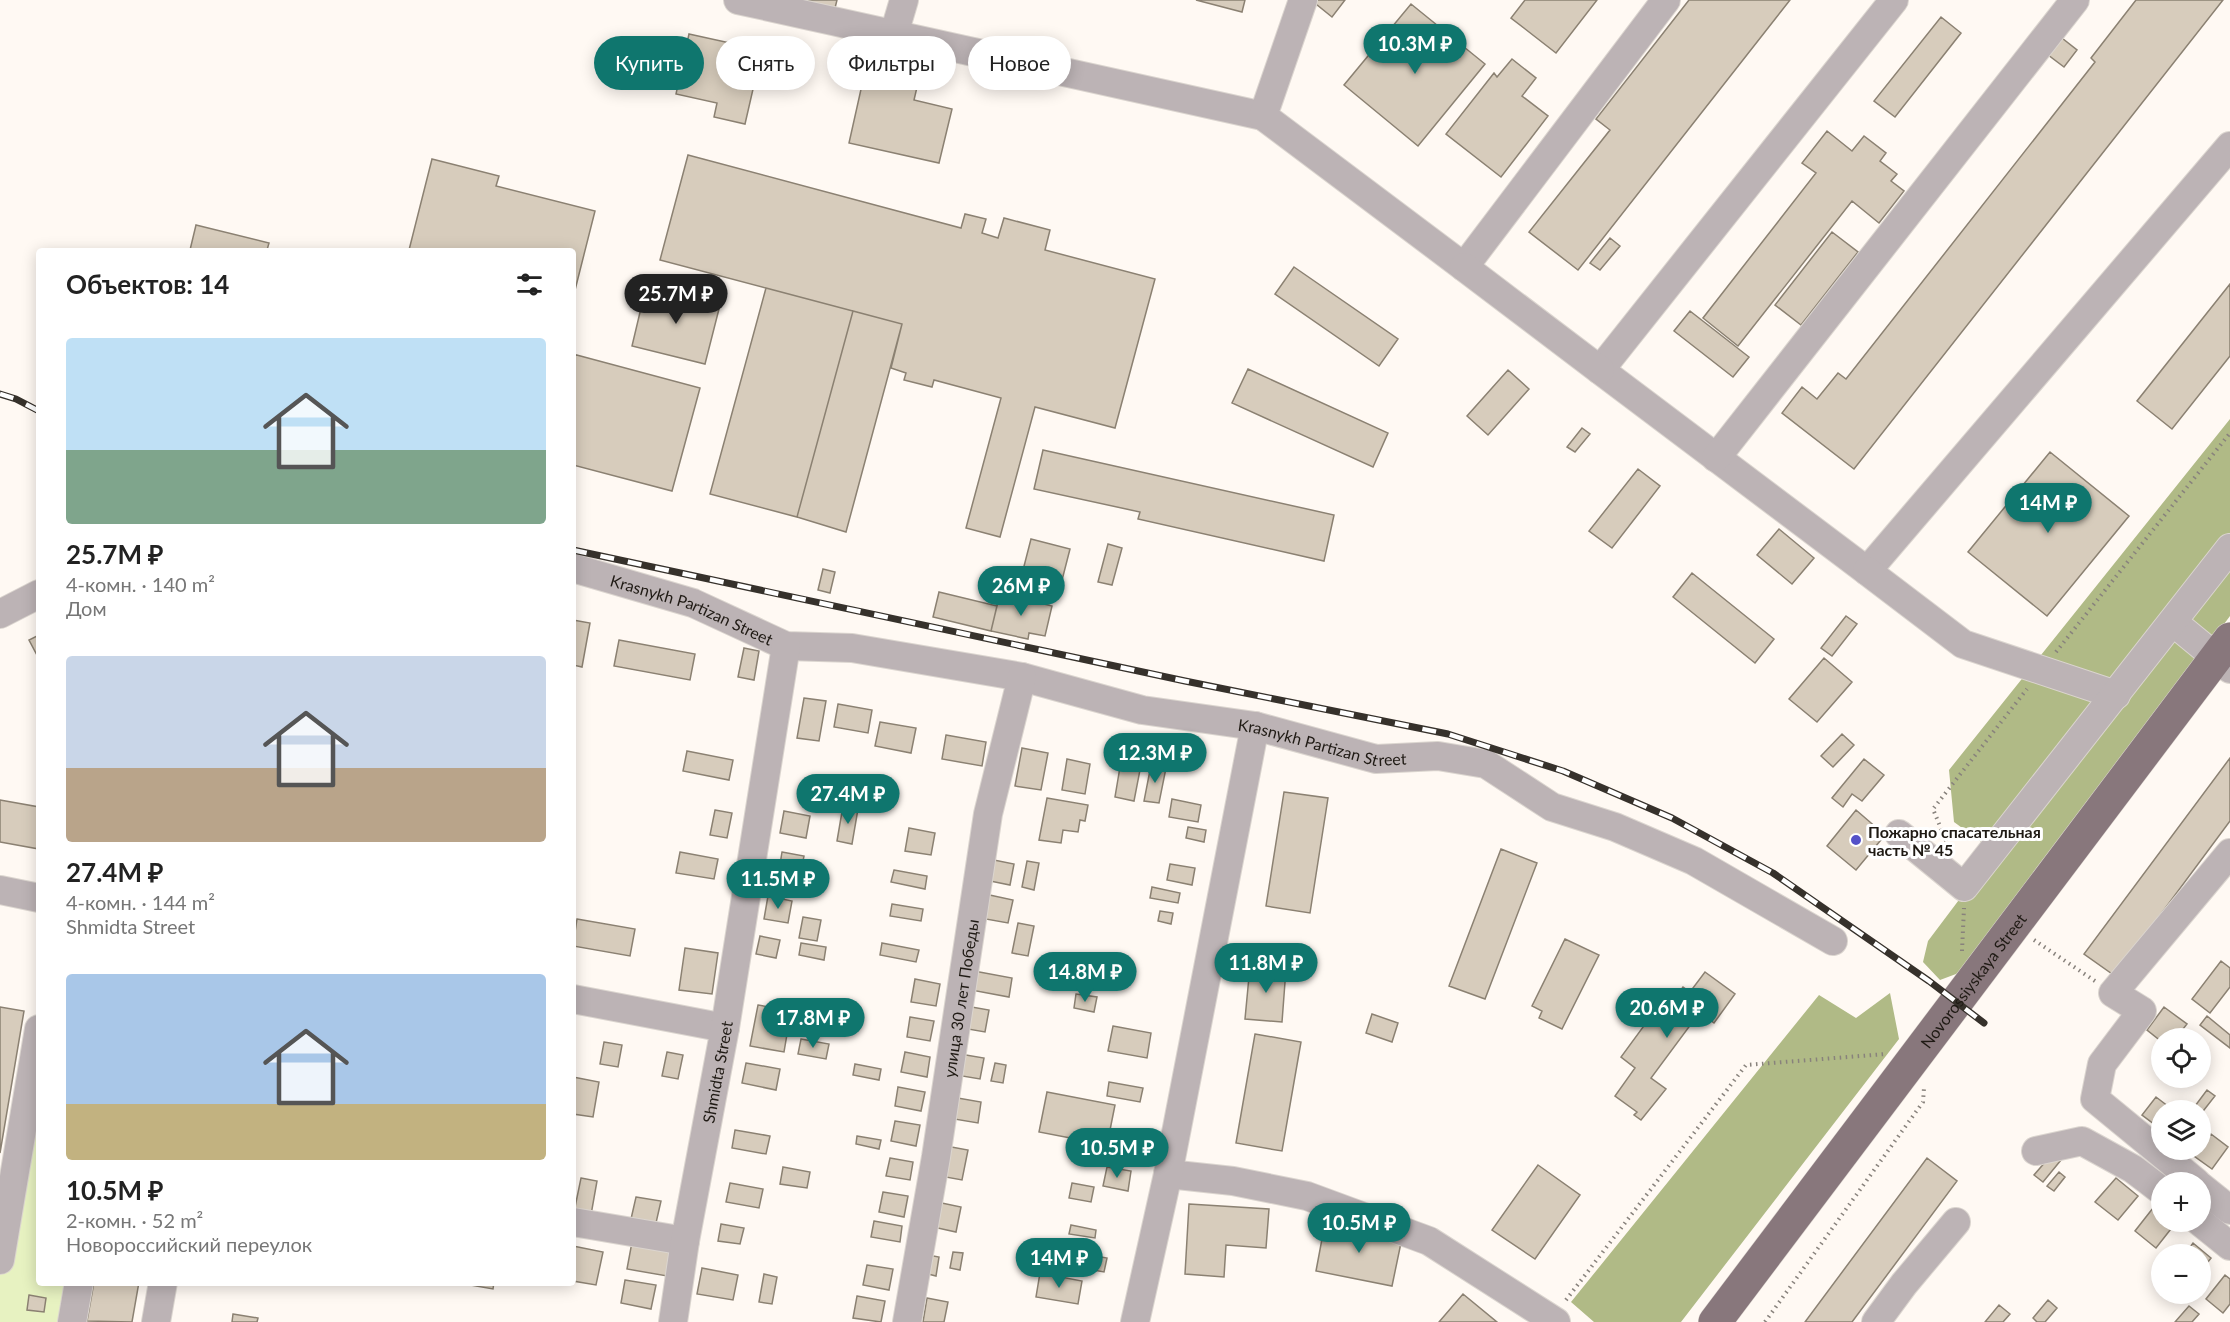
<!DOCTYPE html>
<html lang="ru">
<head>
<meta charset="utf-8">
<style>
  :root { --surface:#fff; --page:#f6f6f6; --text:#222; --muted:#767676; --accent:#0f766e }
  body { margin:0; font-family:Lato,sans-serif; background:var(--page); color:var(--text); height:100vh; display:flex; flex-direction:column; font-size:22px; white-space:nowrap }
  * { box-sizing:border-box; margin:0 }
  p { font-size:20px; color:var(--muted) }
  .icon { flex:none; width:33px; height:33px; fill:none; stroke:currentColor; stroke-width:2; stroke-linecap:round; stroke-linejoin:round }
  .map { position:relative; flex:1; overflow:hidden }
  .panel { position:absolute; left:36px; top:248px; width:540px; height:1038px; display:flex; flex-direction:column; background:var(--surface); border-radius:6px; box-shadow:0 3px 15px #0003 }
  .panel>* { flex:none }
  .top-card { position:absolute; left:594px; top:36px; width:570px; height:54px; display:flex; gap:12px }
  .fabs { position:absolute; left:2151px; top:1028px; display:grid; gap:12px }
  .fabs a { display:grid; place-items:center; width:60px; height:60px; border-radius:50%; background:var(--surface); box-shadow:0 3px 15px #0003; font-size:30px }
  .price { position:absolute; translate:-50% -51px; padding:0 14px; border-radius:21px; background:var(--accent); color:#fff; font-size:20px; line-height:39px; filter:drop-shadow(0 2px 3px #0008) }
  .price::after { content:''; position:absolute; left:50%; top:36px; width:18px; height:14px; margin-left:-9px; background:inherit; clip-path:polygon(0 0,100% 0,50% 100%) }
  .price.active { background:#222; color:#fff }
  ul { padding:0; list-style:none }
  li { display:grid; align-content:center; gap:12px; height:318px; padding:0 30px }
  li span { display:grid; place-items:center; height:186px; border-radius:6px; color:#555 }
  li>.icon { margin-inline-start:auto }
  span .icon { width:108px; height:108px; fill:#fffc; stroke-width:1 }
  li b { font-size:26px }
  h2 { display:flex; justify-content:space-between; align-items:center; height:72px; padding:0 30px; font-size:26px }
  .pill { padding:0 21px; border-radius:27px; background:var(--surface); box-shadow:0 3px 15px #0003; font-size:21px; line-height:54px }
  .pill.active { background:var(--accent); color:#fff }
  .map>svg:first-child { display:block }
  .green { fill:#e7f2c1 }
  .forest { fill:#b0ba86 }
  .building { fill:#d7ccbc; stroke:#8b8172; stroke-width:1.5 }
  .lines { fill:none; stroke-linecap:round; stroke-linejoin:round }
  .minor-casing { stroke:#dbd5cf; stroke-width:30 }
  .major-casing { stroke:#dbd5cf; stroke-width:34 }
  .path { stroke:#88827c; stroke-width:4; stroke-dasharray:1.5 4.5; stroke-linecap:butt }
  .minor { stroke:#bcb3b5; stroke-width:28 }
  .major { stroke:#88777c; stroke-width:33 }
  .rail-casing { stroke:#36312b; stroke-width:7 }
  .rail { stroke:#fff; stroke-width:4.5; stroke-dasharray:14; stroke-linecap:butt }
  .poi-dot { fill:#5451c8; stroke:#fff; stroke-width:2 }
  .labels { text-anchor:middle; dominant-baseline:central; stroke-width:6; stroke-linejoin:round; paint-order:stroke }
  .street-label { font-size:16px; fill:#1f1a14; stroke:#fff }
  .poi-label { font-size:16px; font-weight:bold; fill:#1f1a14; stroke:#fff; text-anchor:start }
</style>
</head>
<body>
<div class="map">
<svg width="2230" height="1322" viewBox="0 0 2230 1322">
  <rect width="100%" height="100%" fill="#fff9f3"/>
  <path class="green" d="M39 1029V1282L79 1283 72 1322H0V1260Z"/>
  <path class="forest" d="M2230 419V616L1964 971 1940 980 1923 962 1928 941 1995 852 1954 822 1949 770Z
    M1890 993 1899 1039 1681 1322H1594L1571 1302 1819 995 1856 1018Z"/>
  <path class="building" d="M788 0H837L834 12Z
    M1196 0H1245L1242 12Z
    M1311 0H1345L1332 17Z
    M1525 0H1597L1556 53 1511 18Z
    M1689 0H1790L1578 270 1529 232 1610 130 1596 119Z
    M2136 0H2223L1854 469 1782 413 1802 387 1817 399 1838 373 1846 379 2095 62 2091 58Z
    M1411 4 1485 64 1418 146 1344 85Z
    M1941 17 1961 33 1895 117 1874 101Z
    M2053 31 2077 50 2064 67 2039 48Z
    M689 34 762 50 745 124 714 117 717 103 676 94Z
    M868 58 921 70 914 100 952 109 939 163 849 143Z
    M1512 59 1536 78 1522 96 1548 116 1501 177 1446 134 1494 73 1497 77Z
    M1827 131 1852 151 1864 136 1886 153 1880 161 1897 174 1891 181 1904 191 1879 223 1852 201 1738 346 1703 318 1816 173 1802 163Z
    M688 155 961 228 965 214 986 219 982 233 998 238 1004 218 1050 230 1045 250 1155 279 1115 428 1035 407 1000 537 966 528 1001 398 934 380 932 387 904 380 906 373 891 368 902 324 660 260Z
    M432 159 499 176 496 186 595 211 573 298V250H409Z
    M196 225 269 243 267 250H190Z
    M1832 232 1858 252 1801 325 1775 305Z
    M1610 238 1620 246 1600 270 1590 263Z
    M1294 267 1398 339 1379 366 1275 294Z
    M2230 284V356L2172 429 2137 401Z
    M646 287 720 305 705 364 632 346Z
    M766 288 853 311 797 517 710 494Z
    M853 311 902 324 846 532 797 517Z
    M1690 311 1749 357 1733 377 1674 331Z
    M573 354 700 388 672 491 573 465Z
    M1248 369 1388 433 1373 467 1232 403Z
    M1508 370 1529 389 1488 435 1467 416Z
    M1582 428 1590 434 1575 452 1567 447Z
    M1043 450 1334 515 1324 561 1138 519 1140 512 1034 489Z
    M2050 452 2129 516 2047 616 1968 552Z
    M1638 469 1660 486 1612 548 1589 531Z
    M1779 529 1814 558 1792 584 1757 555Z
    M1031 539 1070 549 1061 584 1022 574Z
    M1108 544 1122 548 1112 585 1098 582Z
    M823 569 835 572 830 593 818 590Z
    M1692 573 1774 639 1755 663 1673 597Z
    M939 592 997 606 991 631 933 617Z
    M1000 593 1052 606 1045 636 1029 633 1028 639 991 631Z
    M1846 616 1857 624 1832 656 1821 648Z
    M573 620 590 623 582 667 573 665Z
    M39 635V659L29 640Z
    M619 640 695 654 690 680 614 666Z
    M744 648 759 651 754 680 738 677Z
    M1824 658 1852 682 1817 722 1789 699Z
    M804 698 826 701 819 741 797 738Z
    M838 704 872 710 868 733 834 727Z
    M880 722 916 728 911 753 875 746Z
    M1842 734 1854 745 1833 767 1821 756Z
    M946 735 986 742 982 766 942 759Z
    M1022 748 1048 753 1041 790 1015 786Z
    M687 751 733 760 729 780 683 771Z
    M2230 758V821L2115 976 2084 954Z
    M1067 759 1090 764 1085 794 1062 790Z
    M1864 759 1884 775 1862 801 1852 794 1843 807 1832 798Z
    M1151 765 1166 768 1159 803 1144 801Z
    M1120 767 1140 770 1134 801 1115 797Z
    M1284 792 1328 798 1310 913 1266 906Z
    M1047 798 1088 805 1085 821 1080 820 1078 832 1063 830 1061 843 1039 840Z
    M1172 799 1201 805 1198 822 1169 817Z
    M0 800 39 807V849L0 842Z
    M843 806 858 809 852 844 837 841Z
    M715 810 732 813 727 838 710 835Z
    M1856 810 1885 835 1856 870 1827 846Z
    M784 811 810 816 806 838 780 833Z
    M1188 827 1206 830 1204 842 1186 838Z
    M909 828 935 833 931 855 905 851Z
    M1501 849 1537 863 1485 999 1449 986Z
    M680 852 718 859 714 879 676 873Z
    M782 852 804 856 799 881 778 877Z
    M989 859 1014 864 1010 885 985 880Z
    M1027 861 1039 863 1034 890 1022 887Z
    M1170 864 1195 868 1192 885 1167 880Z
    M894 870 927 876 925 889 891 882Z
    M1152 887 1180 893 1178 903 1150 898Z
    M985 894 1013 900 1008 923 980 918Z
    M768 896 792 901 788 923 764 919Z
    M892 904 923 909 921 921 890 916Z
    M1160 911 1173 913 1171 924 1158 921Z
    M803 917 821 920 817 941 799 938Z
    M577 919 635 929 630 956 573 946Z
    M1018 923 1034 926 1028 956 1012 953Z
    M760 936 780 940 776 958 756 954Z
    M1565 939 1599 955 1562 1029 1539 1018 1542 1011 1532 1006Z
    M801 943 826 947 824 960 799 955Z
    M882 943 919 950 916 962 880 955Z
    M685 948 718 953 712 994 679 990Z
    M2221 961 2230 968V987L2210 1013 2192 999Z
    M1250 966 1286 969 1282 1022 1245 1019Z
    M974 971 1012 978 1009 997 971 990Z
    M1705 972 1735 994 1714 1023 1700 1012 1651 1078 1666 1089 1641 1120 1634 1115 1637 1112 1615 1096 1635 1068 1621 1057 1671 989 1678 994 1683 987 1690 992Z
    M915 979 940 984 936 1006 911 1002Z
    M1076 994 1097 997 1094 1012 1074 1008Z
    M758 1005 791 1011 784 1052 750 1046Z
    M966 1006 989 1010 985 1032 962 1028Z
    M0 1007 24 1011 0 1153Z
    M2164 1007 2187 1024 2176 1038H2162V1042L2147 1030Z
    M1372 1014 1398 1023 1392 1042 1366 1033Z
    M2207 1016 2230 1035V1048L2200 1025Z
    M910 1017 934 1021 930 1041 907 1037Z
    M1113 1026 1151 1033 1147 1058 1108 1051Z
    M1255 1034 1301 1042 1282 1151 1236 1143Z
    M801 1039 829 1044 826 1059 798 1054Z
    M604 1042 622 1045 618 1067 600 1064Z
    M667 1052 683 1055 678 1079 662 1076Z
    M905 1052 930 1057 927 1077 901 1072Z
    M960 1054 984 1058 980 1079 956 1075Z
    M746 1063 780 1069 776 1090 742 1083Z
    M995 1063 1006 1065 1003 1083 991 1081Z
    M855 1064 881 1069 879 1080 853 1075Z
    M573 1077 599 1082 593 1117 573 1114Z
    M1109 1082 1143 1088 1140 1102 1107 1096Z
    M898 1087 925 1092 921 1111 895 1106Z
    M2207 1090 2215 1096 2200 1115V1110H2192Z
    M1047 1092 1115 1105 1107 1145 1039 1132Z
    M952 1097 981 1102 978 1123 948 1118Z
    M2156 1097 2173 1110H2162V1130L2142 1115Z
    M895 1121 920 1125 916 1146 891 1141Z
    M735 1130 770 1136 766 1154 732 1148Z
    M2211 1134 2228 1147 2212 1169 2194 1156Z
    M857 1136 881 1140 879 1149 856 1144Z
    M946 1146 968 1150 962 1180 940 1176Z
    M2053 1153 2061 1160 2043 1182 2034 1175Z
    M890 1158 913 1162 910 1180 886 1176Z
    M1927 1158 1957 1181 1852 1322H1805Z
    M1538 1165 1580 1195 1535 1259 1492 1230Z
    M783 1167 810 1172 807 1188 780 1184Z
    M1107 1167 1131 1171 1128 1191 1103 1186Z
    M2059 1172 2065 1177 2054 1191 2047 1186Z
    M581 1178 597 1181 591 1215 574 1212Z
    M2116 1178 2138 1196 2118 1220 2095 1202Z
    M730 1183 763 1189 759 1208 726 1202Z
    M1072 1183 1094 1187 1091 1202 1069 1198Z
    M883 1192 908 1196 904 1217 879 1212Z
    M636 1197 661 1201 656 1223 631 1219Z
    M937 1202 961 1207 956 1232 933 1227Z
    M1189 1204 1269 1209 1266 1248 1226 1245 1224 1277 1185 1274Z
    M2153 1208 2162 1215V1221H2169L2174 1225 2156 1248 2135 1231Z
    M874 1221 902 1226 900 1242 871 1237Z
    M1325 1223 1402 1238 1392 1286 1316 1271Z
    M721 1224 744 1228 740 1244 718 1241Z
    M1071 1225 1096 1230 1095 1238 1069 1234Z
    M632 1242 672 1249 667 1276 627 1269Z
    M2193 1243 2211 1258 2200 1272V1254H2185Z
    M573 1246 603 1252 596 1285 573 1281Z
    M1069 1251 1107 1258 1104 1272 1066 1265Z
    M953 1252 963 1253 960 1270 950 1268Z
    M923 1254 939 1257 936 1276 920 1272Z
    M867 1265 893 1269 889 1290 863 1285Z
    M702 1268 738 1275 733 1300 697 1294Z
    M1040 1273 1082 1281 1078 1304 1036 1297Z
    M764 1274 777 1277 772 1304 759 1302Z
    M2225 1275 2230 1279V1304L2223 1313 2206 1299Z
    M625 1280 656 1285 651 1309 621 1303Z
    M94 1282H139L132 1322 87 1321Z
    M471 1282H494L493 1289 470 1285Z
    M1463 1294 1497 1322H1439Z
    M29 1295 46 1298 44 1312 27 1310Z
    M857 1296 885 1301 881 1322 853 1318Z
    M927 1298 948 1302 944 1322H923Z
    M2048 1300 2057 1308 2045 1322H2037L2033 1318Z
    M1999 1305 2010 1314 2003 1322H1985Z
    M2189 1306 2199 1314 2192 1322H2175Z
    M233 1314 258 1318 257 1322H232Z"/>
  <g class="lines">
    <defs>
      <g id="minor">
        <path d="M738 0 1263 116"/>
        <path d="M1303 0 1263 116 1464 267 1666 0"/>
        <path d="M1894 0 1600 370 1867 571 2230 146"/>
        <path d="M894 34 904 0"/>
        <path d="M1464 267 1600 370"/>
        <path d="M1716 458 2075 0"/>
        <path id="s1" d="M573 568 693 603 786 646 852 648 1022 677 1142 710 1255 726 1376 759 1438 756 1486 764 1552 807 1615 827 1694 861 1833 941"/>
        <path d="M1867 571 1963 644 2116 695"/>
        <path d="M0 614 39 594"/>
        <path d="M2173 622 2230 669"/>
        <path d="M1899 834 1964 887 2230 548"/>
        <path d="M0 890 39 898"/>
        <path d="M573 999 725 1028"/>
        <path d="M2036 1151 2082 1141 2133 1169 2162 1191"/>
        <path d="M1168 1174 1233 1181 1307 1196 1429 1241 1556 1322"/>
        <path d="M2196 1182 2095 1099 2102 1064 2142 1011 2113 993 2230 853"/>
        <path d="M2200 1186 2230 1210"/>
        <path d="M2199 1221 2230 1246"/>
        <path d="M573 1222 685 1241"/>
        <path d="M0 1260 39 1029"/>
        <path d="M72 1322 79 1282"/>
        <path d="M156 1322 163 1282"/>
        <path id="s2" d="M673 1322 685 1241 725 1028 786 646"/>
        <path id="s3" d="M907 1322 936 1157 988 814 1022 677"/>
        <path d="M1135 1322 1168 1174 1255 726"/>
        <path d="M1876 1322 1904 1284 1956 1222"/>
      </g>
      <g id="major">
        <path id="s4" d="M1715 1322 2230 639"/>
      </g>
    </defs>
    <use href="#minor" class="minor-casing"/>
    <use href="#major" class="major-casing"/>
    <path class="path" d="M2056 652 2230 433
      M1946 841 1933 809 2027 689
      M2034 940 2095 981
      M1962 951 1964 908
      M1566 1300 1746 1065 1886 1054
      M1765 1322 1923 1102 1924 1088"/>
    <use href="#minor" class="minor"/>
    <use href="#major" class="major"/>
    <defs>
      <path id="rail" d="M0 394 16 399 39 411
        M573 550 1185 681 1448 734 1563 771 1672 818 1773 873 1929 981 1984 1023"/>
    </defs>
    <use href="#rail" class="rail-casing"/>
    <use href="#rail" class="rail"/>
  </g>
  <circle class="poi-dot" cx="1856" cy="840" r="6"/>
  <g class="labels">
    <g class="street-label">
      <text stroke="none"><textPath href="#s1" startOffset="126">Krasnykh Partizan Street</textPath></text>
      <text stroke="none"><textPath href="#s1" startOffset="774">Krasnykh Partizan Street</textPath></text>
      <text stroke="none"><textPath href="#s4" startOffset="428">Novorossiyskaya Street</textPath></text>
      <text stroke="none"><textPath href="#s3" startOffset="328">улица 30 лет Победы</textPath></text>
      <text stroke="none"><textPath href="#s2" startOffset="254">Shmidta Street</textPath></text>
    </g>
    <g class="poi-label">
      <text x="1868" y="831">Пожарно спасательная<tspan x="1868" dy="18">часть № 45</tspan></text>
    </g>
  </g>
</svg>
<div class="fabs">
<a><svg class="icon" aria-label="locate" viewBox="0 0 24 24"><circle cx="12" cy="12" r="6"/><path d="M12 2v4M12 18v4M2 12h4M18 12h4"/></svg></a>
<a><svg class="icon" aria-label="layers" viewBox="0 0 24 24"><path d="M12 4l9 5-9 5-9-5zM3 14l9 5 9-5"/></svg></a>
<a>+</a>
<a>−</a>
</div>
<b class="price" style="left:1415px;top:75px">10.3M ₽</b>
<b class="price active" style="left:676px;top:325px">25.7M ₽</b>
<b class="price" style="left:2048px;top:534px">14M ₽</b>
<b class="price" style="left:1021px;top:617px">26M ₽</b>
<b class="price" style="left:1155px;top:784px">12.3M ₽</b>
<b class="price" style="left:848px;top:825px">27.4M ₽</b>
<b class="price" style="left:778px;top:910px">11.5M ₽</b>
<b class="price" style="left:1266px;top:994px">11.8M ₽</b>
<b class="price" style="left:1085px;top:1003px">14.8M ₽</b>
<b class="price" style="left:1667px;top:1039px">20.6M ₽</b>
<b class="price" style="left:813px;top:1049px">17.8M ₽</b>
<b class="price" style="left:1117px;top:1179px">10.5M ₽</b>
<b class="price" style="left:1359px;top:1254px">10.5M ₽</b>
<b class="price" style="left:1059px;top:1289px">14M ₽</b>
<div class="top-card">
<a class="pill active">Купить</a>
<a class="pill">Снять</a>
<a class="pill">Фильтры</a>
<a class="pill">Новое</a>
</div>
<section class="panel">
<h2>Объектов: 14<svg class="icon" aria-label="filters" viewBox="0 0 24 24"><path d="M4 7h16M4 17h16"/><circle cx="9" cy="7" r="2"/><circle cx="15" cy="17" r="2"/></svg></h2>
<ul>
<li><span style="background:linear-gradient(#bfe0f5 60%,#7fa58c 0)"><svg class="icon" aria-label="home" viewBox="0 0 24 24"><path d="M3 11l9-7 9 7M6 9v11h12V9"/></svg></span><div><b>25.7M ₽</b><p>4-комн. · 140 m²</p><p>Дом</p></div></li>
<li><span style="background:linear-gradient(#c9d6e8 60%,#b9a48a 0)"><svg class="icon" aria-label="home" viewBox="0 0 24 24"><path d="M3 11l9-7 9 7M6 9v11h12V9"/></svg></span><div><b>27.4M ₽</b><p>4-комн. · 144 m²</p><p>Shmidta Street</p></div></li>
<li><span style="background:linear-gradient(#a9c7e8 70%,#c2b280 0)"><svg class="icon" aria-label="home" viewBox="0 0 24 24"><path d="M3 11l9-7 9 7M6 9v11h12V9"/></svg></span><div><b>10.5M ₽</b><p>2-комн. · 52 m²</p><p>Новороссийский переулок</p></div></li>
</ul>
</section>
</div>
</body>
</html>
